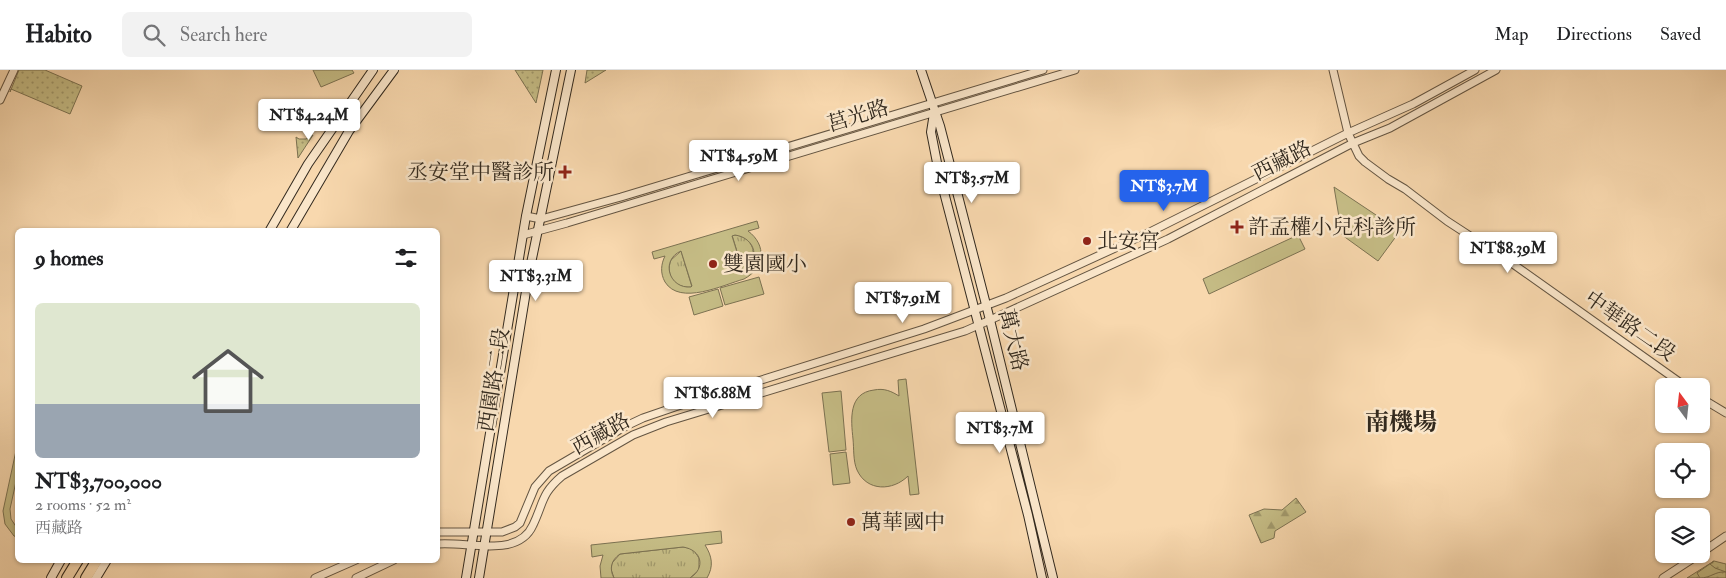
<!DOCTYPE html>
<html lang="en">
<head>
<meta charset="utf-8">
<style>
  :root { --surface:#fff; --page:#f2f2f2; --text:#202124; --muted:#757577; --line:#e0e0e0; --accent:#2563eb }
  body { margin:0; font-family:"IM FELL Double Pica","Noto Serif TC",serif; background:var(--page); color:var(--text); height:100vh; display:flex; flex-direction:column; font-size:19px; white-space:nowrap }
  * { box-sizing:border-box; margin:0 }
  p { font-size:16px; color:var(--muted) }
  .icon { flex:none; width:28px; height:28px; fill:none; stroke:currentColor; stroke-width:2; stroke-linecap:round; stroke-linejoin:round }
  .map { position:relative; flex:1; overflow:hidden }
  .drawer { position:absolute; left:15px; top:158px; width:425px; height:335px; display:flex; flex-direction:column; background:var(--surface); border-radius:8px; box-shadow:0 1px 4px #0004 }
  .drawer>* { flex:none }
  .needle { width:32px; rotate:345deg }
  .buttons { position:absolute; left:1655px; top:308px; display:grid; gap:10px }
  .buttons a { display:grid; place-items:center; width:55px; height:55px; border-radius:8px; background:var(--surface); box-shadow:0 1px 4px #0004; font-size:25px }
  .price { position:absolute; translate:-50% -42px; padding:0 11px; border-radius:5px; background:#fff; color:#222; font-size:16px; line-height:32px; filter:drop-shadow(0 1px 2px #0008) }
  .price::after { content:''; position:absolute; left:50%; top:30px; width:15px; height:11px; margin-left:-8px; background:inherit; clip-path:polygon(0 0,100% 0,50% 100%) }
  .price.current { background:var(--accent); color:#fff }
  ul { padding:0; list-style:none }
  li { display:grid; align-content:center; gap:10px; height:265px; padding:0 20px }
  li+li { border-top:1px solid var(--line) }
  li span { display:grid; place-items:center; height:155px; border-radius:8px; color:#555 }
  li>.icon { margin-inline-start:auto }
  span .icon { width:90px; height:90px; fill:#fffc; stroke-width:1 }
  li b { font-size:21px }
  h2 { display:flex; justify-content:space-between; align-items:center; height:60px; padding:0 20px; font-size:21px }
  header { display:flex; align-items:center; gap:30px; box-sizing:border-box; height:70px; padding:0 25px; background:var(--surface); border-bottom:1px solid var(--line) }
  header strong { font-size:24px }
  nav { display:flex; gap:28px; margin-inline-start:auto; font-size:18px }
  .search { width:350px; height:45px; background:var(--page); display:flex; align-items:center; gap:12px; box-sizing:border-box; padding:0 18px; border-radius:8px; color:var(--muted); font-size:19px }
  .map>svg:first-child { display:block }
  .grass { fill:url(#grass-tufts); stroke:#7c7252 }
  .forest { fill:url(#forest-firs); stroke:#7c7252 }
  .park { fill:url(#park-dots); stroke:#7c7252 }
  .garden { fill:#c5bc85; stroke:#7c7252; fill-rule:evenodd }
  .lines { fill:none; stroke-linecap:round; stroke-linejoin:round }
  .tertiary-casing { stroke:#645542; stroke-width:9 }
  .secondary-casing { stroke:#32291e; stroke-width:10 }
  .trunk-casing { stroke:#32291e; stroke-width:12 }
  .tertiary { stroke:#fae6ca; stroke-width:7 }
  .secondary { stroke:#fae6ca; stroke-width:8 }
  .trunk { stroke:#f8d8ae; stroke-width:10 }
  .poi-dot { fill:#8f2418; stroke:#fae6ca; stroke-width:2 }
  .labels { text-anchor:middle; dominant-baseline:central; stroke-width:5; stroke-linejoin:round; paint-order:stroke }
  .street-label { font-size:21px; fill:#32291e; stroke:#fae6ca }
  .poi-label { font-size:21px; fill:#32291e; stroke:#fae6ca; text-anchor:start }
  .quarter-label { font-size:24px; font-weight:bold; fill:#32291e; stroke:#fae6ca }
</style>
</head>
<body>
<header>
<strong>Habito</strong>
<div class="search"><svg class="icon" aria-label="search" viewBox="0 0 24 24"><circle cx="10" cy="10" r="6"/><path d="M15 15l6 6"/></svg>Search here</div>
<nav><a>Map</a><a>Directions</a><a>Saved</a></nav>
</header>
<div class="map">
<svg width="1726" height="508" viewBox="0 0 1726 508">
  <defs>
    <pattern id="grass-tufts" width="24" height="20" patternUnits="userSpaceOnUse" patternTransform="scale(1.25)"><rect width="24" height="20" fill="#c5bc85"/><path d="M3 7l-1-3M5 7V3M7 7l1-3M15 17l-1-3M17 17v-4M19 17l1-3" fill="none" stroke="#a1996c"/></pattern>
    <pattern id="forest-firs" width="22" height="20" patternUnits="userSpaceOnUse" patternTransform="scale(1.25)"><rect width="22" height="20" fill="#c5bc85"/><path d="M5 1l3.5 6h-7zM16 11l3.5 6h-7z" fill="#a1996c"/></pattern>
    <pattern id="park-dots" width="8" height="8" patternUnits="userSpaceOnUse" patternTransform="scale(1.25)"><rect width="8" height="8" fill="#c5bc85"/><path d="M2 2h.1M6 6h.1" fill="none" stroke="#a1996c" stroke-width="1.8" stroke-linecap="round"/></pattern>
  </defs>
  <rect width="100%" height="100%" fill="#f8d8ae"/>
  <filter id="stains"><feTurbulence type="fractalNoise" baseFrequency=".004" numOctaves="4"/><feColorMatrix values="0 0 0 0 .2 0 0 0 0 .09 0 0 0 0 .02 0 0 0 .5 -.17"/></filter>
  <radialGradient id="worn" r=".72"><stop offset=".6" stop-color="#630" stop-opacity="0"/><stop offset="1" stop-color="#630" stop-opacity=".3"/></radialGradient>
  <path class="grass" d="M732 165C754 164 762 191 743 201Z
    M681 181 692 217C675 219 665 205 671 190Z
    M683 477 693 479 699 488V500L690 508H614L611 499 612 493 620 484Z"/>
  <path class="forest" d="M1296 428 1306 442 1275 461 1274 468 1261 473 1249 445 1264 439 1282 440Z"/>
  <path class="park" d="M19 0H45L82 16 70 44 11 19 10 22Z
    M515 0H543L536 33Z
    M587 0H606L585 13Z
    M313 65 298 88 296 67 299 69H306Z
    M1714 491 1726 494V508H1687Z"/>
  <path class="garden" d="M313 0H352L354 3 321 17Z
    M1334 117 1400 161 1378 191 1342 165Z
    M757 151 759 158 748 161C767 175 765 198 744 209 723 215 680 236 665 212 660 203 661 194 665 186L654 189 652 182ZM735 165C756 168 761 191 743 201L732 166ZM681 181 692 216 691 217C669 219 660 190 681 181Z
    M1298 165 1305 179 1209 224 1203 209Z
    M759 207 764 224 725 235 720 218Z
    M718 219 723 236 694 245 689 227Z
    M906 309 919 424 910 425 908 406C893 421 867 422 857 400 853 391 854 379 853 369 851 350 848 323 874 320 884 318 891 321 899 326L898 310Z
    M841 321 846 380 829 382 822 323Z
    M17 376V407L10 439 11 449 17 458V467L14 466 5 454 3 441Z
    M846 382 850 413 833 415 830 384Z
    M721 461 722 473 705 475C712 486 714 496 707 508H690C706 498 702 480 683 477L620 484C611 490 609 499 614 508H601L600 496 603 485 592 487 591 475Z
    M1714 491 1710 494 1715 498 1726 502C1715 501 1711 508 1700 508L1697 503Z"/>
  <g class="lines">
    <defs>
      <path id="tertiary" d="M1333 0 1348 63 1359 86 1365 92 1388 109 1405 119 1447 151 1513 194 1685 316
        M0 30 14 0
        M526 146 541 149 621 127 1043 0
        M523 165 567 153 1075 0
        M1701 328 1726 343
        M438 462H502L515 457 520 453 535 417 549 401 626 356 643 348 675 337 924 259 1006 228 1148 163 1348 63 1413 34 1475 0
        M438 474C466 471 518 489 533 455 544 432 541 424 562 406L633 365 666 352 965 261 990 250 1168 169 1353 73 1390 58 1496 0
        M1701 483 1726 466
        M315 508 356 490
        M356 508 394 490
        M1663 508 1700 484"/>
      <path id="secondary" d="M921 0 940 56 990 250 1053 508
        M934 43 931 62 939 103 1028 445 1042 508
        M270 160 308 94 373 0
        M291 160 349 61 394 0
        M51 508 61 490
        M96 508 107 490
        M466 508 526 146 556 0
        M479 508 529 203 571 0"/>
      <path id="trunk" d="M67 508 78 490
        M86 508 97 490"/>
    </defs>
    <use href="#tertiary" class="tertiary-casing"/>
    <use href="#secondary" class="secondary-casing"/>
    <use href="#trunk" class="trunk-casing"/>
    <use href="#tertiary" class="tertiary"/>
    <use href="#secondary" class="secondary"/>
    <use href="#trunk" class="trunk"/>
  </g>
  <g class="poi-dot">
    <path d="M562.5 94.5h5v5h5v5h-5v5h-5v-5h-5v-5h5z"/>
    <path d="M1234.5 149.5h5v5h5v5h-5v5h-5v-5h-5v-5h5z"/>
    <circle cx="1087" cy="171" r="5"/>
    <circle cx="713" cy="194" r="5"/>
    <circle cx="851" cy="452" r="5"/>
  </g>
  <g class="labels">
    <g class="street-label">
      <text transform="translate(858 46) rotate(-17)">莒光路</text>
      <text transform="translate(1282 91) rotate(-27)">西藏路</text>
      <text transform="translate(1630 256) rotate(35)">中華路二段</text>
      <text transform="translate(1013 270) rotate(76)">萬大路</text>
      <text transform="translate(494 310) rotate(-81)">西園路二段</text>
      <text transform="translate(601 364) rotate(-29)">西藏路</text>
    </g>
    <g class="poi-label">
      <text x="554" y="102" text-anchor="end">丞安堂中醫診所</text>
      <text x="1248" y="157">許孟權小兒科診所</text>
      <text x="1097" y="171">北安宮</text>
      <text x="723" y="194">雙園國小</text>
      <text x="861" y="452">萬華國中</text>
    </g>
    <g class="quarter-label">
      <text x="1401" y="352">南機場</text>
    </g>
  </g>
  <rect width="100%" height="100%" filter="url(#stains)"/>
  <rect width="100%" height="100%" fill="url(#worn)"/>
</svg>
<div class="buttons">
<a><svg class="needle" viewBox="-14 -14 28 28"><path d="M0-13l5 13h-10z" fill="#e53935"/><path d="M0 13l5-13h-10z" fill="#757577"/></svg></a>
<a><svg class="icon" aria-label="locate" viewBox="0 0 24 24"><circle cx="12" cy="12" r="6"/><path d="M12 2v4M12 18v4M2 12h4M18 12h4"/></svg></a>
<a><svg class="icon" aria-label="layers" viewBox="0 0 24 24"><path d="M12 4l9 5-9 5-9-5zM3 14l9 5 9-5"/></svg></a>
</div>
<b class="price" style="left:309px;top:71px">NT$4.24M</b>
<b class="price" style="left:739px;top:112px">NT$4.59M</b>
<b class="price" style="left:972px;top:134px">NT$3.57M</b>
<b class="price current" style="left:1164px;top:142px">NT$3.7M</b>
<b class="price" style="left:1508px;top:204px">NT$8.39M</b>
<b class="price" style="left:536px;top:232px">NT$3.31M</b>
<b class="price" style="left:903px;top:254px">NT$7.91M</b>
<b class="price" style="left:713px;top:349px">NT$6.88M</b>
<b class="price" style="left:1000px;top:384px">NT$3.7M</b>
<section class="drawer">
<h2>9 homes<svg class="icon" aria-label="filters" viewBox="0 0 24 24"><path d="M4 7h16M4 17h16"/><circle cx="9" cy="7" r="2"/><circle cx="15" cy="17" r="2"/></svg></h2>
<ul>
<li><span style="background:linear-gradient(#dfe7d0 65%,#9aa5b1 0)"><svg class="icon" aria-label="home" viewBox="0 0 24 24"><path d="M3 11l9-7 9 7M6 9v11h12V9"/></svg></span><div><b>NT$3,700,000</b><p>2 rooms · 52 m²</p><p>西藏路</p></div></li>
</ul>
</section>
</div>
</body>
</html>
